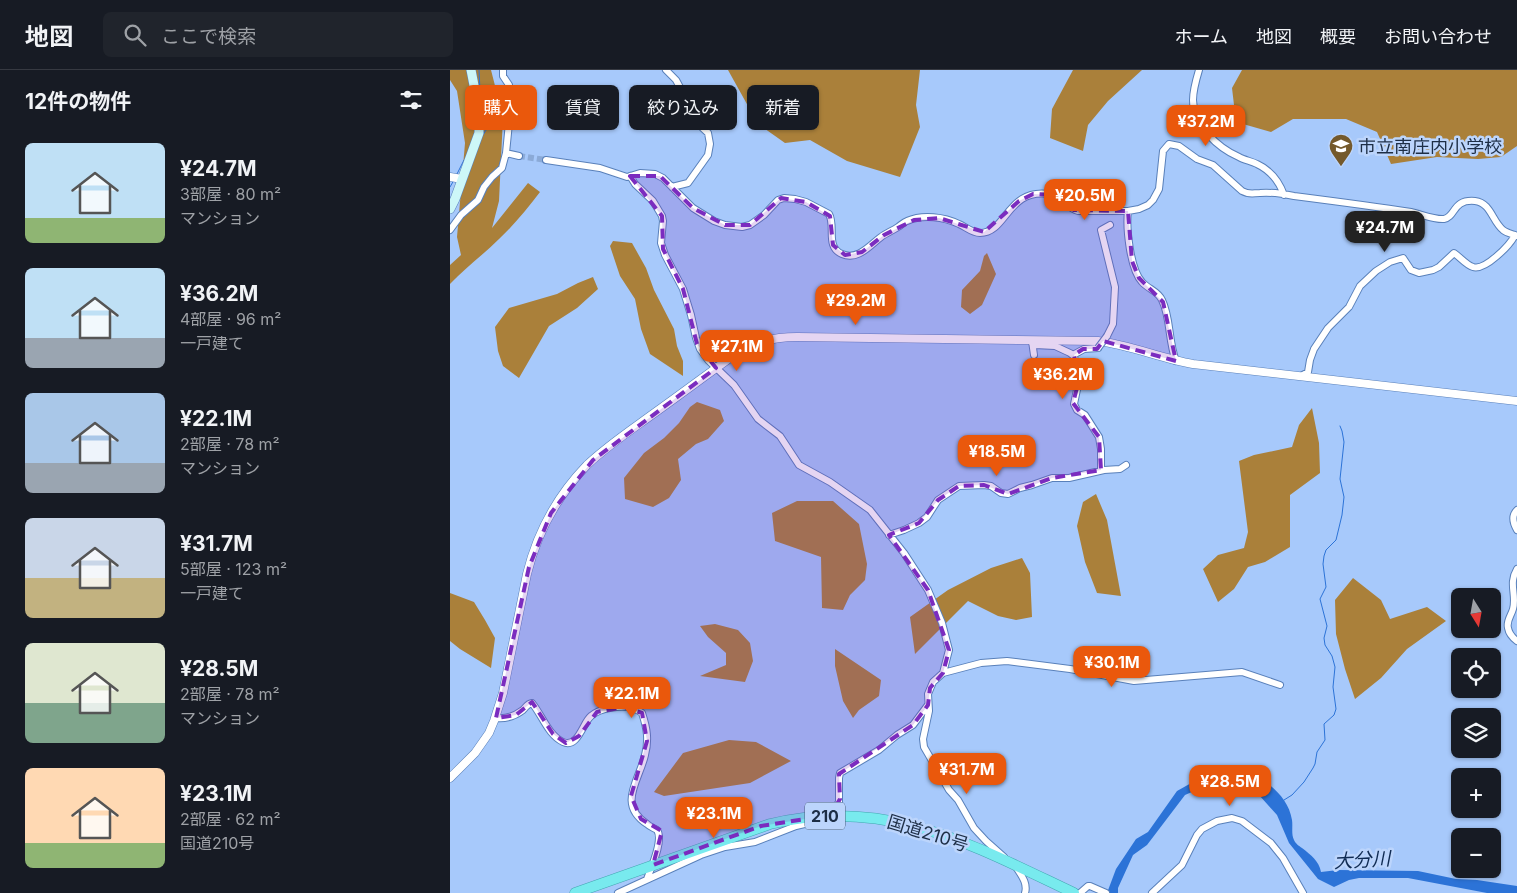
<!DOCTYPE html>
<html lang="ja">
<head>
<meta charset="utf-8">
<style>
  :root { --surface:#171b24; --page:#20242c; --text:#f1f3f6; --muted:#9ea1a6; --line:#363941; --accent:#ea580c }
  body { margin:0; font-family:Inter,"Noto Sans JP",sans-serif; background:var(--page); color:var(--text); height:100vh; display:flex; flex-direction:column; font-size:19px; white-space:nowrap }
  * { box-sizing:border-box; margin:0 }
  p { font-size:16px; color:var(--muted) }
  .icon { flex:none; width:28px; height:28px; fill:none; stroke:currentColor; stroke-width:2; stroke-linecap:round; stroke-linejoin:round }
  .map { position:relative; flex:1; overflow:hidden }
  .panel { display:flex; flex-direction:column; background:var(--surface); width:450px }
  .panel>* { flex:none }
  .top-card { position:absolute; left:15px; top:15px; width:475px; height:45px; display:flex; gap:10px }
  .needle { width:32px; rotate:169deg }
  .tools { position:absolute; left:1001px; top:518px; display:grid; gap:10px }
  .tools a { display:grid; place-items:center; width:50px; height:50px; border-radius:8px; background:var(--surface); box-shadow:0 1px 4px #0004; font-size:25px }
  .price { position:absolute; translate:-50% -42px; padding:0 11px; border-radius:10px; background:var(--accent); color:#fff; font-size:16px; line-height:32px; filter:drop-shadow(0 1px 2px #0008) }
  .price::after { content:''; position:absolute; left:50%; top:30px; width:15px; height:11px; margin-left:-8px; background:inherit; clip-path:polygon(0 0,100% 0,50% 100%) }
  .price.selected { background:#222; color:#fff }
  ul { padding:0; list-style:none }
  li { display:flex; align-items:center; gap:15px; height:125px; padding:0 25px }
  li span { display:grid; place-items:center; flex:none; width:140px; height:100px; border-radius:8px; color:#555 }
  li>.icon { margin-inline-start:auto }
  span .icon { width:60px; height:60px; fill:#fffc; stroke-width:1 }
  li b { font-size:21px }
  h2 { display:flex; justify-content:space-between; align-items:center; height:60px; padding:0 25px; font-size:21px }
  .tag { padding:0 18px; border-radius:8px; background:var(--surface); box-shadow:0 1px 4px #0004; font-size:18px; line-height:45px }
  .tag.selected { background:var(--accent); color:#fff }
  header { display:flex; align-items:center; gap:30px; box-sizing:border-box; height:70px; padding:0 25px; background:var(--surface); border-bottom:1px solid var(--line) }
  header strong { font-size:24px }
  nav { display:flex; gap:28px; margin-inline-start:auto; font-size:18px }
  .search { width:350px; height:45px; background:var(--page); display:flex; align-items:center; gap:12px; box-sizing:border-box; padding:0 18px; border-radius:8px; color:var(--muted); font-size:19px }
  main { display:flex; flex:1; min-height:0 }
  .map>svg:first-child { display:block }
  .forest { fill:#aa803a }
  .water { fill:#2c73d7 }
  .lines { fill:none; stroke-linecap:round; stroke-linejoin:round }
  .stream { stroke:#2c73d7; stroke-width:1 }
  .minor-tunnel { stroke:#8baad7; stroke-width:6; stroke-dasharray:6 3; stroke-linecap:butt }
  .minor-casing { stroke:#5980ba; stroke-width:8 }
  .tertiary-casing { stroke:#5980ba; stroke-width:9 }
  .secondary-casing { stroke:#5980ba; stroke-width:10 }
  .trunk-casing { stroke:#43a5b0; stroke-width:11 }
  .minor { stroke:#fff; stroke-width:6 }
  .tertiary { stroke:#fff; stroke-width:8 }
  .secondary { stroke:#cdf7f8; stroke-width:9 }
  .trunk { stroke:#78eaee; stroke-width:10 }
  .minor-bridge-casing { stroke:#5980ba; stroke-width:8; stroke-linecap:butt }
  .minor-bridge { stroke:#fff; stroke-width:6 }
  .marked { fill:#7b2cbf; fill-opacity:0.2; stroke:#7b2cbf; stroke-width:4; stroke-dasharray:10 6; stroke-linejoin:round }
  .labels { text-anchor:middle; dominant-baseline:central; stroke-width:5; stroke-linejoin:round; paint-order:stroke }
  .shield { fill:#bcd5fc; stroke:#4d607d; stroke-width:1 }
  .shield-label { font-size:16px; font-weight:bold; fill:#1d2e46 }
  .poi-label { font-size:18px; fill:#1d2e46; stroke:#bcd5fc; text-anchor:start }
  .street-label { font-size:18px; fill:#1d2e46; stroke:#bcd5fc }
  .water-label { font-size:19px; font-style:italic; fill:#0f2b53; stroke:#bcd5fc }
</style>
</head>
<body>
<header>
<strong>地図</strong>
<div class="search"><svg class="icon" aria-label="search" viewBox="0 0 24 24"><circle cx="10" cy="10" r="6"/><path d="M15 15l6 6"/></svg>ここで検索</div>
<nav><a>ホーム</a><a>地図</a><a>概要</a><a>お問い合わせ</a></nav>
</header>
<main>
<section class="panel">
<h2>12件の物件<svg class="icon" aria-label="filters" viewBox="0 0 24 24"><path d="M4 7h16M4 17h16"/><circle cx="9" cy="7" r="2"/><circle cx="15" cy="17" r="2"/></svg></h2>
<ul>
<li><span style="background:linear-gradient(#bfe0f5 75%,#8fb573 0)"><svg class="icon" aria-label="home" viewBox="0 0 24 24"><path d="M3 11l9-7 9 7M6 9v11h12V9"/></svg></span><div><b>¥24.7M</b><p>3部屋 · 80 m²</p><p>マンション</p></div></li>
<li><span style="background:linear-gradient(#bfe0f5 70%,#9aa5b1 0)"><svg class="icon" aria-label="home" viewBox="0 0 24 24"><path d="M3 11l9-7 9 7M6 9v11h12V9"/></svg></span><div><b>¥36.2M</b><p>4部屋 · 96 m²</p><p>一戸建て</p></div></li>
<li><span style="background:linear-gradient(#a9c7e8 70%,#9aa5b1 0)"><svg class="icon" aria-label="home" viewBox="0 0 24 24"><path d="M3 11l9-7 9 7M6 9v11h12V9"/></svg></span><div><b>¥22.1M</b><p>2部屋 · 78 m²</p><p>マンション</p></div></li>
<li><span style="background:linear-gradient(#c9d6e8 60%,#c2b280 0)"><svg class="icon" aria-label="home" viewBox="0 0 24 24"><path d="M3 11l9-7 9 7M6 9v11h12V9"/></svg></span><div><b>¥31.7M</b><p>5部屋 · 123 m²</p><p>一戸建て</p></div></li>
<li><span style="background:linear-gradient(#dfe7d0 60%,#7fa58c 0)"><svg class="icon" aria-label="home" viewBox="0 0 24 24"><path d="M3 11l9-7 9 7M6 9v11h12V9"/></svg></span><div><b>¥28.5M</b><p>2部屋 · 78 m²</p><p>マンション</p></div></li>
<li><span style="background:linear-gradient(#ffd9b3 75%,#8fb573 0)"><svg class="icon" aria-label="home" viewBox="0 0 24 24"><path d="M3 11l9-7 9 7M6 9v11h12V9"/></svg></span><div><b>¥23.1M</b><p>2部屋 · 62 m²</p><p>国道210号</p></div></li>
</ul>
</section>
<div class="map">
<svg width="1067" height="823" viewBox="0 0 1067 823">
  <rect width="100%" height="100%" fill="#a7c9fb"/>
  <path class="forest" d="M0 0H41L53 47 49 131 42 158 78 113 90 122C77 139 64 155 49 169 33 185 15 198 0 214V195L11 185 7 167 15 73 7 21 0 10Z
    M278 0H470L466 35 470 57 450 107 397 91 360 70 335 73 308 54Z
    M623 0H692L658 31 638 55 633 81 600 68 602 39Z
    M792 0H1067V76L1051 87 1028 89 987 87 941 94 927 62 896 49H843L821 62 786 52 782 18Z
    M163 171 182 173 196 198 204 220 224 259 227 276 233 291V306L200 284 191 259 185 229 170 206 160 176Z
    M537 183 546 204 532 235 520 244 511 237 512 220 530 201 534 186Z
    M143 207 148 219 127 238 99 256 69 308 53 296 48 281 45 257 59 238 107 224 128 213Z
    M247 332 270 340 274 351 258 369 246 374 228 389 231 410 219 428 203 437 175 429 174 408 194 383 214 368 229 353 240 337Z
    M862 338 869 373 870 403 840 425V477L815 492 798 497 784 519 768 532 753 499 768 485 794 478 798 462 789 391 804 385 842 377 849 355Z
    M646 424 657 450 671 526 647 523 635 492 627 456 633 432Z
    M347 431H383L409 454 417 494 415 510 400 525 393 540 372 538 371 487 325 471 322 443Z
    M572 488 580 503 582 547 566 550 548 546 518 531 465 584 460 547 498 520 541 498Z
    M903 508 931 530 940 549 977 537 996 551 957 579 931 608 905 629 895 599 886 564 885 530Z
    M0 523 24 532 35 550 45 568 41 598 10 579 0 571Z
    M265 554 288 560 300 573 303 591 295 612 250 606 276 595V583L258 567 250 556Z
    M385 579 431 610 429 626 409 640 403 648 393 631 385 596Z
    M279 670 306 672 341 691 300 713 214 726 204 722 233 683Z"/>
  <path class="water" d="M796 699C816 711 838 725 842 750 843 757 841 764 844 770 845 773 849 776 852 778 861 785 869 791 871 802L888 800 968 801 1006 809 1027 810 1067 816V823H1037L958 808H909L899 810 884 817 868 809 839 773 827 745 809 725 806 717 797 712 769 710 735 725 697 775 683 785 668 818V823H657L666 799 686 769 698 762 727 721 752 707 780 701Z"/>
  <g class="lines">
    <path class="stream" d="M29 0 30 21 36 60 33 65
      M7 104 14 90
      M0 117 4 110
      M834 730 842 725 854 712 863 698 865 694 867 682 875 670 874 654 884 645 886 639 883 617 885 597 882 586 875 575 874 568 877 556 870 529 876 517 873 494 874 486 876 480 886 470 892 445 894 427 890 409 894 372 892 361 890 356"/>
    <path class="minor-tunnel" d="M69 86 96 90"/>
    <defs>
      <path id="minor" d="M216 0 226 10 233 23 235 34 240 46 258 63 260 74 258 85 238 113 222 117
        M749 0C746 10 743 20 743 30 743 55 768 78 789 87 794 90 801 91 807 94 820 100 829 111 834 125
        M56 83 69 86
        M96 90 150 98 177 107 190 103 205 104 213 108 243 138 264 151 275 155 292 157 300 155 314 145 328 130 334 128 345 129 356 132 379 144C386 156 375 177 392 184 408 191 420 175 431 167 436 163 442 161 448 157 451 155 454 152 457 151 473 144 494 147 509 154 516 157 522 163 530 163 557 163 557 118 599 124 611 126 617 138 628 141H678L689 139 698 135 703 130 709 119 713 81 719 74 729 76 747 89 763 95 792 121C799 125 803 123 810 123 821 122 834 124 844 126 883 131 922 136 961 142 970 144 986 150 994 149 1006 147 1002 129 1025 131 1041 133 1042 151 1053 160 1057 163 1062 164 1067 166
        M180 106 185 114 203 131 212 146 213 151 211 173 215 185 233 219 241 245 246 268 250 279 258 290 284 315 308 349 330 366 349 395 380 412 420 440 454 483 478 520 492 553 499 580 493 603
        M678 141C676 158 680 199 692 212 698 219 708 221 712 230 721 248 718 271 726 291
        M0 160 11 145 28 130 34 117 42 107 52 98 56 83 61 33 59 15 53 6V0
        M657 266 663 254 665 217 651 160 660 155
        M582 271 584 285
        M582 273 585 275 605 276 620 283 624 286 629 310 624 334 627 340 635 345 649 367 651 379V400
        M623 285 634 279 648 278
        M851 306 858 302 860 290 864 279 878 258 899 237 910 216 926 201 940 192 953 188 961 200 969 203 983 200 989 197 1004 183C1010 187 1016 195 1023 197 1035 201 1060 175 1065 165
        M1067 440C1061 446 1063 453 1067 460
        M439 465 454 460 469 453 477 447 488 430 509 416 534 415 541 416 551 423 558 424 570 418 582 415 602 408H619L654 400 670 399 676 395
        M1067 499C1058 514 1067 525 1063 539 1061 546 1056 551 1058 558 1059 564 1063 568 1067 571
        M46 648C55 649 65 646 73 640 77 636 77 634 82 633 92 645 98 665 113 672 128 679 133 652 141 646 150 638 171 635 182 638 186 639 189 641 192 643 197 658 199 670 195 685 189 711 167 734 197 754 200 757 204 758 207 760 214 770 201 798 197 809
        M554 787 536 771 524 758 508 730 499 720 474 677 473 669 479 641 478 624 483 612 493 603 531 593 557 591 620 599 684 611 792 602 830 615
        M566 797C571 805 578 813 575 823
        M168 823 251 785 275 777 305 772 346 756 363 752 384 739 389 732V708L390 703 429 680 447 665 463 655 478 635
        M630 823 638 816H640L656 823
        M702 823 732 795 747 765 752 759 767 751 782 748 792 751 821 773 833 788 853 823"/>
      <path id="tertiary" d="M0 107 12 109
        M0 708 25 683 39 663 44 651 53 623 77 504C87 463 108 425 137 395 157 376 181 360 203 344 231 324 259 303 287 283 305 271 324 267 347 267L648 271C680 275 710 288 743 294L1067 331"/>
      <path id="secondary" d="M0 139 5 129 29 63V41L21 0"/>
      <path id="trunk" d="M125 823 320 754C437 726 522 775 624 823"/>
    </defs>
    <use href="#minor" class="minor-casing"/>
    <use href="#tertiary" class="tertiary-casing"/>
    <use href="#secondary" class="secondary-casing"/>
    <use href="#trunk" class="trunk-casing"/>
    <use href="#minor" class="minor"/>
    <use href="#tertiary" class="tertiary"/>
    <use href="#secondary" class="secondary"/>
    <use href="#trunk" class="trunk"/>
    <defs>
      <path id="minor-bridge" d="M648 278 657 266"/>
    </defs>
    <use href="#minor-bridge" class="minor-bridge-casing"/>
    <use href="#minor-bridge" class="minor-bridge"/>
  </g>
  <path class="marked" d="M180 106H210L243 138 275 155H300L331 128 356 132 380 146 383 175 395 185 412 182 434 165 464 150 489 148 534 162 569 131 583 124 602 125 624 140 678 141 682 191 689 208 713 232 726 291 653 271 647 279H633L624 285 629 310 623 333 649 367 651 400 602 408 558 424 534 415 509 416 488 430 469 453 439 465 478 520 499 580 493 603 480 618 478 635 463 655 389 704 390 729 384 739 374 746 311 756 203 795 212 761 191 749 181 726 197 671 192 643 174 637 147 642 129 666 116 673 103 664 82 632 66 645 46 648 79 497 101 443 143 390 266 298 247 274 233 219 213 179 212 146Z"/>
  <defs>
    <symbol id="school-pin" viewBox="-11 -11 22 30"><path d="M0 17L-7.5 6A9.5 9.5 0 1 1 7.5 6Z" fill="#74592b" stroke="#bcd5fc"/><path d="M0-5L7-2L0 1L-7-2ZM-4 1L0 2.5L4 1V4Q0 6-4 4Z" fill="#fff"/></symbol>
  </defs>
  <g fill-rule="evenodd">
    <use href="#school-pin" x="877" y="62" width="28" height="38"/>
  </g>
  <g class="labels">
    <rect class="shield" x="355" y="732.5" width="40" height="27" rx="4"/>
    <g class="shield-label">
      <text x="375" y="746">210</text>
    </g>
    <g class="poi-label">
      <text x="908" y="76">市立南庄内小学校</text>
    </g>
    <g class="street-label">
      <text transform="translate(478 763) rotate(17)">国道210号</text>
    </g>
    <g class="water-label">
      <text transform="translate(912 790) rotate(-3)">大分川</text>
    </g>
  </g>
</svg>
<div class="tools">
<a><svg class="needle" viewBox="-14 -14 28 28"><path d="M0-13l5 13h-10z" fill="#e53935"/><path d="M0 13l5-13h-10z" fill="#9ea1a6"/></svg></a>
<a><svg class="icon" aria-label="locate" viewBox="0 0 24 24"><circle cx="12" cy="12" r="6"/><path d="M12 2v4M12 18v4M2 12h4M18 12h4"/></svg></a>
<a><svg class="icon" aria-label="layers" viewBox="0 0 24 24"><path d="M12 4l9 5-9 5-9-5zM3 14l9 5 9-5"/></svg></a>
<a>+</a>
<a>−</a>
</div>
<b class="price" style="left:756px;top:77px">¥37.2M</b>
<b class="price" style="left:635px;top:151px">¥20.5M</b>
<b class="price selected" style="left:935px;top:183px">¥24.7M</b>
<b class="price" style="left:406px;top:256px">¥29.2M</b>
<b class="price" style="left:287px;top:302px">¥27.1M</b>
<b class="price" style="left:613px;top:330px">¥36.2M</b>
<b class="price" style="left:547px;top:407px">¥18.5M</b>
<b class="price" style="left:662px;top:618px">¥30.1M</b>
<b class="price" style="left:182px;top:649px">¥22.1M</b>
<b class="price" style="left:517px;top:725px">¥31.7M</b>
<b class="price" style="left:780px;top:737px">¥28.5M</b>
<b class="price" style="left:264px;top:769px">¥23.1M</b>
<div class="top-card">
<a class="tag selected">購入</a>
<a class="tag">賃貸</a>
<a class="tag">絞り込み</a>
<a class="tag">新着</a>
</div>
</div>
</main>
</body>
</html>
